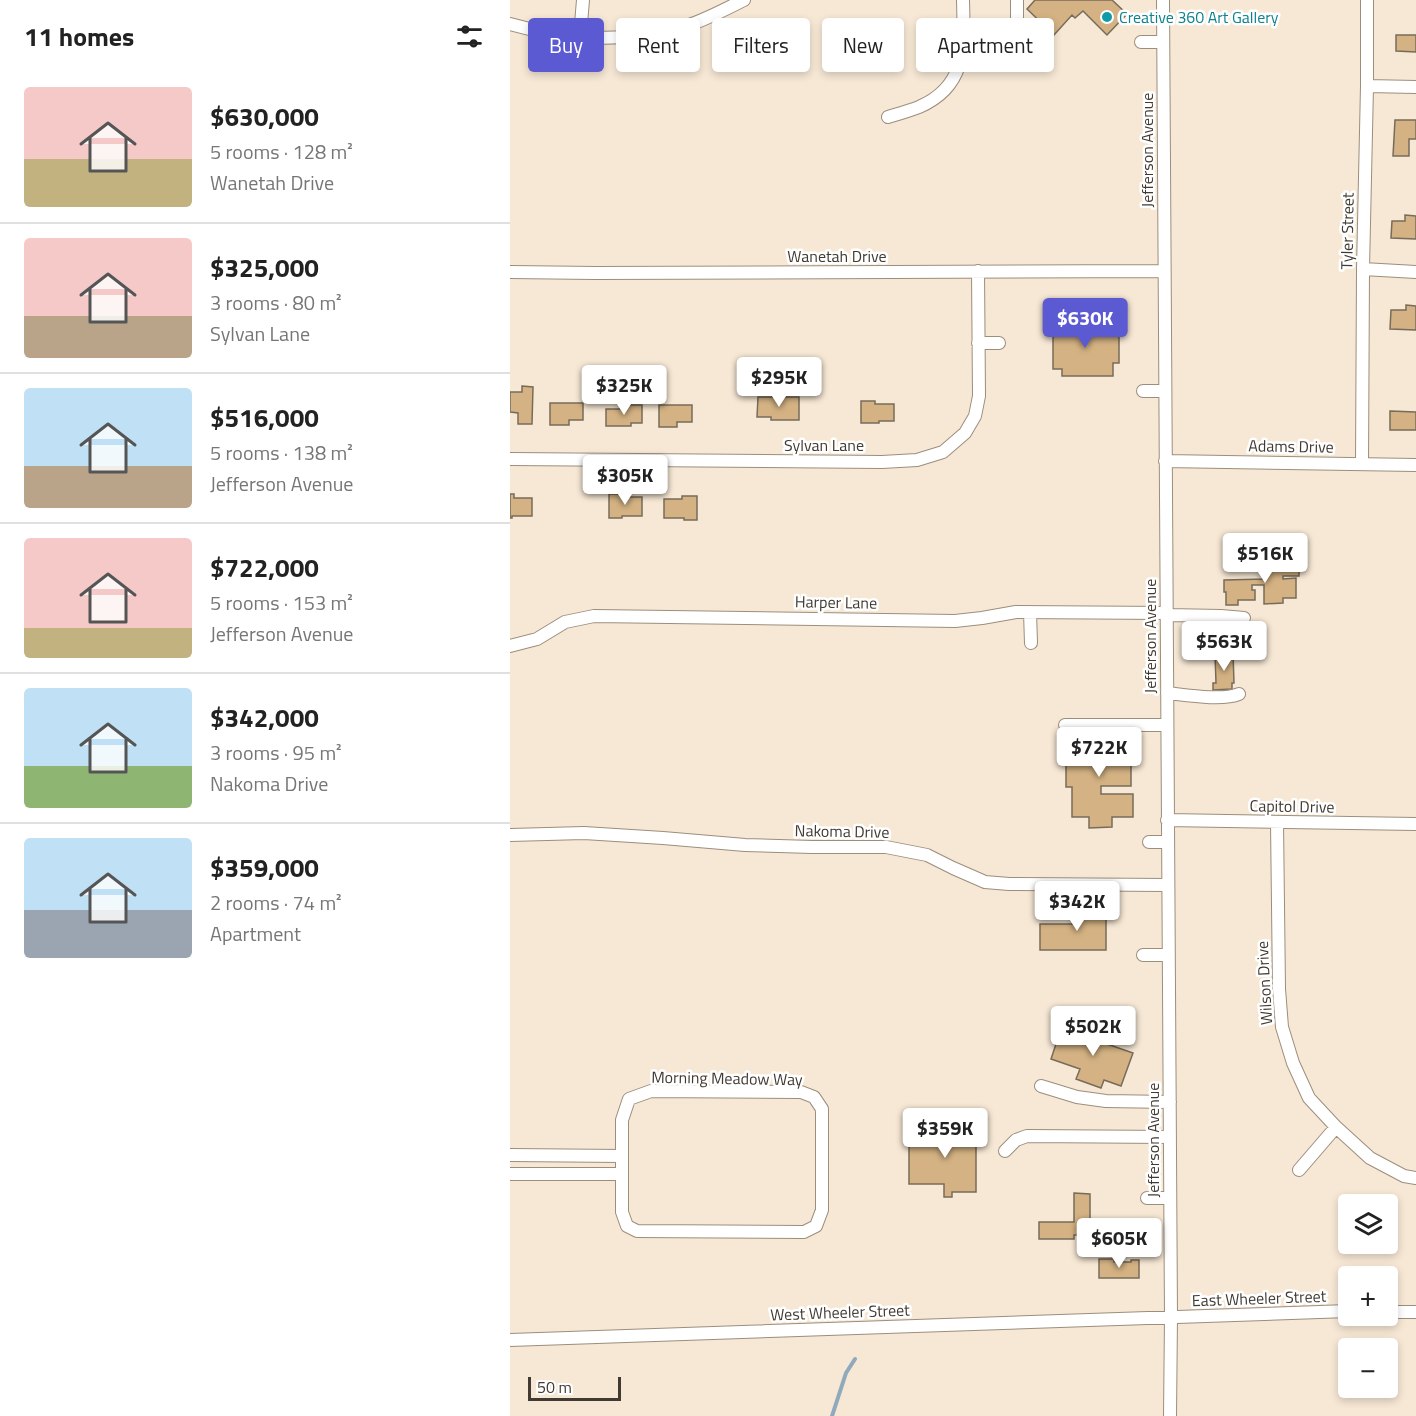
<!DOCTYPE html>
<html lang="en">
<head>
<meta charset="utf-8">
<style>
  :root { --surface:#fff; --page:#f2f2f2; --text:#222; --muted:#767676; --line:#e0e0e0; --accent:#5c5ad2 }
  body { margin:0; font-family:"Titillium Web",sans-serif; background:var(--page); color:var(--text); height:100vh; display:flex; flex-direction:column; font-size:22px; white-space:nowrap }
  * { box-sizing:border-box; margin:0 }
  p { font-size:20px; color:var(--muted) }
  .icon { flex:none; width:33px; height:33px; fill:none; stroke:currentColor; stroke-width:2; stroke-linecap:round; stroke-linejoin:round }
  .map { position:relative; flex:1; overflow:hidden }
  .side { display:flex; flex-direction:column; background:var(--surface); width:510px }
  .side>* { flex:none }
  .hud { position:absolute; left:18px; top:18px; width:570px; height:54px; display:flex; gap:12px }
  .buttons { position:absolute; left:828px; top:1194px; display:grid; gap:12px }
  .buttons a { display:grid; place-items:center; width:60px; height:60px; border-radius:6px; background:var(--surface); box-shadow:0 3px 9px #0003; font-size:30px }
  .scale { position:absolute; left:18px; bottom:15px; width:93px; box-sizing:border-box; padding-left:6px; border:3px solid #403a32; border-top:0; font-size:16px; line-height:21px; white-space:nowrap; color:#403a32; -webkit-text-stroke:4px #fff; paint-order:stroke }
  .price { position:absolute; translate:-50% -51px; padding:0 14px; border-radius:6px; background:#fff; color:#222; font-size:20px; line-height:39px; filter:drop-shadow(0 2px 3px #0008) }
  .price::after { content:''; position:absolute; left:50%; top:36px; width:18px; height:14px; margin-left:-9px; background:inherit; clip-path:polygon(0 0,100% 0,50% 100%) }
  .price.selected { background:var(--accent); color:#fff }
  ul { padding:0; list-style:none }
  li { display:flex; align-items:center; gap:18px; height:150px; padding:0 24px }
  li+li { border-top:2px solid var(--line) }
  li span { display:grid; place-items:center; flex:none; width:168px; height:120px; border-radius:6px; color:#555 }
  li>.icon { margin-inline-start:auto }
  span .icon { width:72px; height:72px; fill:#fffc; stroke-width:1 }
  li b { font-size:26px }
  h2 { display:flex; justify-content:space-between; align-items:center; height:72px; padding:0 24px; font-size:26px }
  .tag { padding:0 21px; border-radius:6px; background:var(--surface); box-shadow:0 3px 9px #0003; font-size:21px; line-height:54px }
  .tag.selected { background:var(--accent); color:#fff }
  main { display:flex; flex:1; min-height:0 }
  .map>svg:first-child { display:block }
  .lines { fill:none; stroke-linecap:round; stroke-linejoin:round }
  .stream { stroke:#90a9bc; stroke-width:4 }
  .building { fill:#d4b283; stroke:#776b5a; stroke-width:1.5 }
  .minor-casing { stroke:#9c8e7d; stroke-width:14 }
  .minor { stroke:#fff; stroke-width:12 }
  .culture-dot { fill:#0f9aa8; stroke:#fff; stroke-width:2 }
  .labels { text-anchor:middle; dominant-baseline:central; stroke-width:5; stroke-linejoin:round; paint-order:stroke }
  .culture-label { font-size:16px; fill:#0d838f; stroke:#fff; text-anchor:start }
  .street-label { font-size:16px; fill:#403a32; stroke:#fff }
</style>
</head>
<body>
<main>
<section class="side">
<h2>11 homes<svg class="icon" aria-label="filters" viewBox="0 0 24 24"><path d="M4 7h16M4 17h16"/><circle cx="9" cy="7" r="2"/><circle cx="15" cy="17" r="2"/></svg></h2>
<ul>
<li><span style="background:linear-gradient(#f6c9c9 60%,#c2b280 0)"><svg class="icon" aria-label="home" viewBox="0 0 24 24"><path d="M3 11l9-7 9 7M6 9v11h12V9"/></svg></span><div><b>$630,000</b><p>5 rooms · 128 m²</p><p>Wanetah Drive</p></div></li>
<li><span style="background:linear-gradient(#f6c9c9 65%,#b9a48a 0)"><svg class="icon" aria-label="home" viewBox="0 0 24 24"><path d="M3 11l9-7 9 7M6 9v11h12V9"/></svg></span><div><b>$325,000</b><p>3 rooms · 80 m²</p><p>Sylvan Lane</p></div></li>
<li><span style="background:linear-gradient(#bfe0f5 65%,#b9a48a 0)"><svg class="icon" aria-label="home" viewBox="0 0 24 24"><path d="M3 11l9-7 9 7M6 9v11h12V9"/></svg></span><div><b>$516,000</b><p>5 rooms · 138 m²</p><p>Jefferson Avenue</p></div></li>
<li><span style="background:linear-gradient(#f6c9c9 75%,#c2b280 0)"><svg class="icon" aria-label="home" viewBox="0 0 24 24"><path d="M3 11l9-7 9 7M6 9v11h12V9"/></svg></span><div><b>$722,000</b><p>5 rooms · 153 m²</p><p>Jefferson Avenue</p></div></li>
<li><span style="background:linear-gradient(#bfe0f5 65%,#8fb573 0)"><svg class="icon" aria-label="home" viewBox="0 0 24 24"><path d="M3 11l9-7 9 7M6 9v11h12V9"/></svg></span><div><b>$342,000</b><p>3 rooms · 95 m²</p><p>Nakoma Drive</p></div></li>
<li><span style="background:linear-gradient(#bfe0f5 60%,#9aa5b1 0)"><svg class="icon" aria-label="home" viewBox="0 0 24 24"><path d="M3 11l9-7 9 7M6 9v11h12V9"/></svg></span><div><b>$359,000</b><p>2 rooms · 74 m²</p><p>Apartment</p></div></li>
</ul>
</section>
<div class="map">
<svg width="906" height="1416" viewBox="0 0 906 1416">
  <rect width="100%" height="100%" fill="#f7e8d5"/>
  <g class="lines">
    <path class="stream" d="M322 1416 336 1373 345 1359"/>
  </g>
  <path class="building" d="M525 0H602L617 14 597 35 573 11 565 18 562 15 544 35 517 9Z
    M886 35H906V52L886 51Z
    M885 120H906V139H899V156H883Z
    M895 215 906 216V239L881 238 882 221H895Z
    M896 305 906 306V330L880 329 881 310H896Z
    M552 323H602V336L609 335V363H603V376H552V369H543V326H552Z
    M12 386 23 387 22 424H8V413L0 412V392H12Z
    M248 397H289V420H261V417H247Z
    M351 401H365V404H384V421H369V423H351Z
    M40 403H73V420H59V425H40Z
    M110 405H132V423H121V426H96V409H110Z
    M149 405H182V422H167V427H149Z
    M880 411 906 412V430H880Z
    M0 494H4V498H22V516H2V518H0Z
    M99 494H114V497H132V516H112V518H99Z
    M172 496H187V520H174V518H154V499H172Z
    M773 557V565H789V576H773V579L786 578V598H773V603L754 604V585H742V590H745V600H728V605H716V592H714V580L754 579V558Z
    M723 653 724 683H722V689L703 690V683H706L705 654Z
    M566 727H579V740L621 739V786H591V794H623V817H602V827L579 828V817H562V787H556V740H566Z
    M570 906H596V950H530V924H570Z
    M567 1024 600 1035 597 1044 623 1053 611 1086 594 1080 591 1088 566 1079 570 1069 541 1059 549 1035 562 1040Z
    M432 1118H448V1129H466V1192H442V1197H434V1184H399V1137H432Z
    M564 1193 580 1194V1223H577V1229L572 1235H564V1239H529V1222H564Z
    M589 1259H604V1262H621V1260H629V1278H589Z"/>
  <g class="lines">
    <defs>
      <path id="minor" d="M507 0V30L515 42
        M653 0 661 1317 660 1416
        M0 24C55 40 115 43 170 28 192 22 213 10 234 0
        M70 36 73 0
        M631 42H653
        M857 86 906 87
        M378 117C388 114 399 111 409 107 458 86 454 45 453 0
        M853 269 906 272
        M0 272 85 273 654 271
        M468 343H489
        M633 391H655
        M0 459 372 462 407 460 433 452 455 433 465 416 469 396 468 271
        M655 461 906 465
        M852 464 853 269 857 86V0
        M520 612 521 643
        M657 615 711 616 734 618
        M0 646 27 639 55 622 84 616 445 621 472 618 506 612 657 613
        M657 693C676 695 712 701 729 694
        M555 725H657
        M657 820 906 824
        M767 822 769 989 772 1027 783 1063 799 1098 826 1127 860 1158 894 1176 906 1178
        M0 835 74 833 153 838 235 845 302 847H376L417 855 443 868 475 882 499 884 657 885
        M639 842H657
        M633 955H658
        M531 1086 567 1097 596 1101 660 1102
        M141 1091 291 1092 304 1097 312 1109V1210L306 1226 294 1232 127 1231 117 1226 112 1212V1120L119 1099Z
        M495 1151 506 1140 517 1136 660 1137
        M0 1155 112 1156
        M789 1170 826 1127
        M0 1174H111
        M637 1198H660
        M878 1312H906
        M0 1340 838 1311"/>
    </defs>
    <use href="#minor" class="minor-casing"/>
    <use href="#minor" class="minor"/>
  </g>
  <circle class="culture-dot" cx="597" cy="17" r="6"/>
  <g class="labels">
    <g class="culture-label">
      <text x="609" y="17">Creative 360 Art Gallery</text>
    </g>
    <g class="street-label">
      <text transform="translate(637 150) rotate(-90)">Jefferson Avenue</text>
      <text transform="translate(837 231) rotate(-89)">Tyler Street</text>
      <text x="327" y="256">Wanetah Drive</text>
      <text x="314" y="445">Sylvan Lane</text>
      <text transform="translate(781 446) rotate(1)">Adams Drive</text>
      <text transform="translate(326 602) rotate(1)">Harper Lane</text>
      <text transform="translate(640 636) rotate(-90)">Jefferson Avenue</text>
      <text transform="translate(782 806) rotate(1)">Capitol Drive</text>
      <text transform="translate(332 831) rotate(1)">Nakoma Drive</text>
      <text transform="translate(754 983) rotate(-93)">Wilson Drive</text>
      <text transform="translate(217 1078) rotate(1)">Morning Meadow Way</text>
      <text transform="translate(643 1140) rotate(-90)">Jefferson Avenue</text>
      <text transform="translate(749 1298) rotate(-2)">East Wheeler Street</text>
      <text transform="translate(330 1312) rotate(-2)">West Wheeler Street</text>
    </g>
  </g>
</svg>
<div class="buttons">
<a><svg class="icon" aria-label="layers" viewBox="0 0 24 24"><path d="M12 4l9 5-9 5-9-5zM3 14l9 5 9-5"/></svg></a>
<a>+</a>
<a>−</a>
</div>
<div class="scale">50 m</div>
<b class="price selected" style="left:575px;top:349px">$630K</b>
<b class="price" style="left:269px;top:408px">$295K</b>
<b class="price" style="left:114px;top:416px">$325K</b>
<b class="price" style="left:115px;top:506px">$305K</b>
<b class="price" style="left:755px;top:584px">$516K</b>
<b class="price" style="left:714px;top:672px">$563K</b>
<b class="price" style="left:589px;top:778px">$722K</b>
<b class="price" style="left:567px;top:932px">$342K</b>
<b class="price" style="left:583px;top:1057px">$502K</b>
<b class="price" style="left:435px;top:1159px">$359K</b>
<b class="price" style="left:609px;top:1269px">$605K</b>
<div class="hud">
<a class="tag selected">Buy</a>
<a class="tag">Rent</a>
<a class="tag">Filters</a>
<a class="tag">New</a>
<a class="tag">Apartment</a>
</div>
</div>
</main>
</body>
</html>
